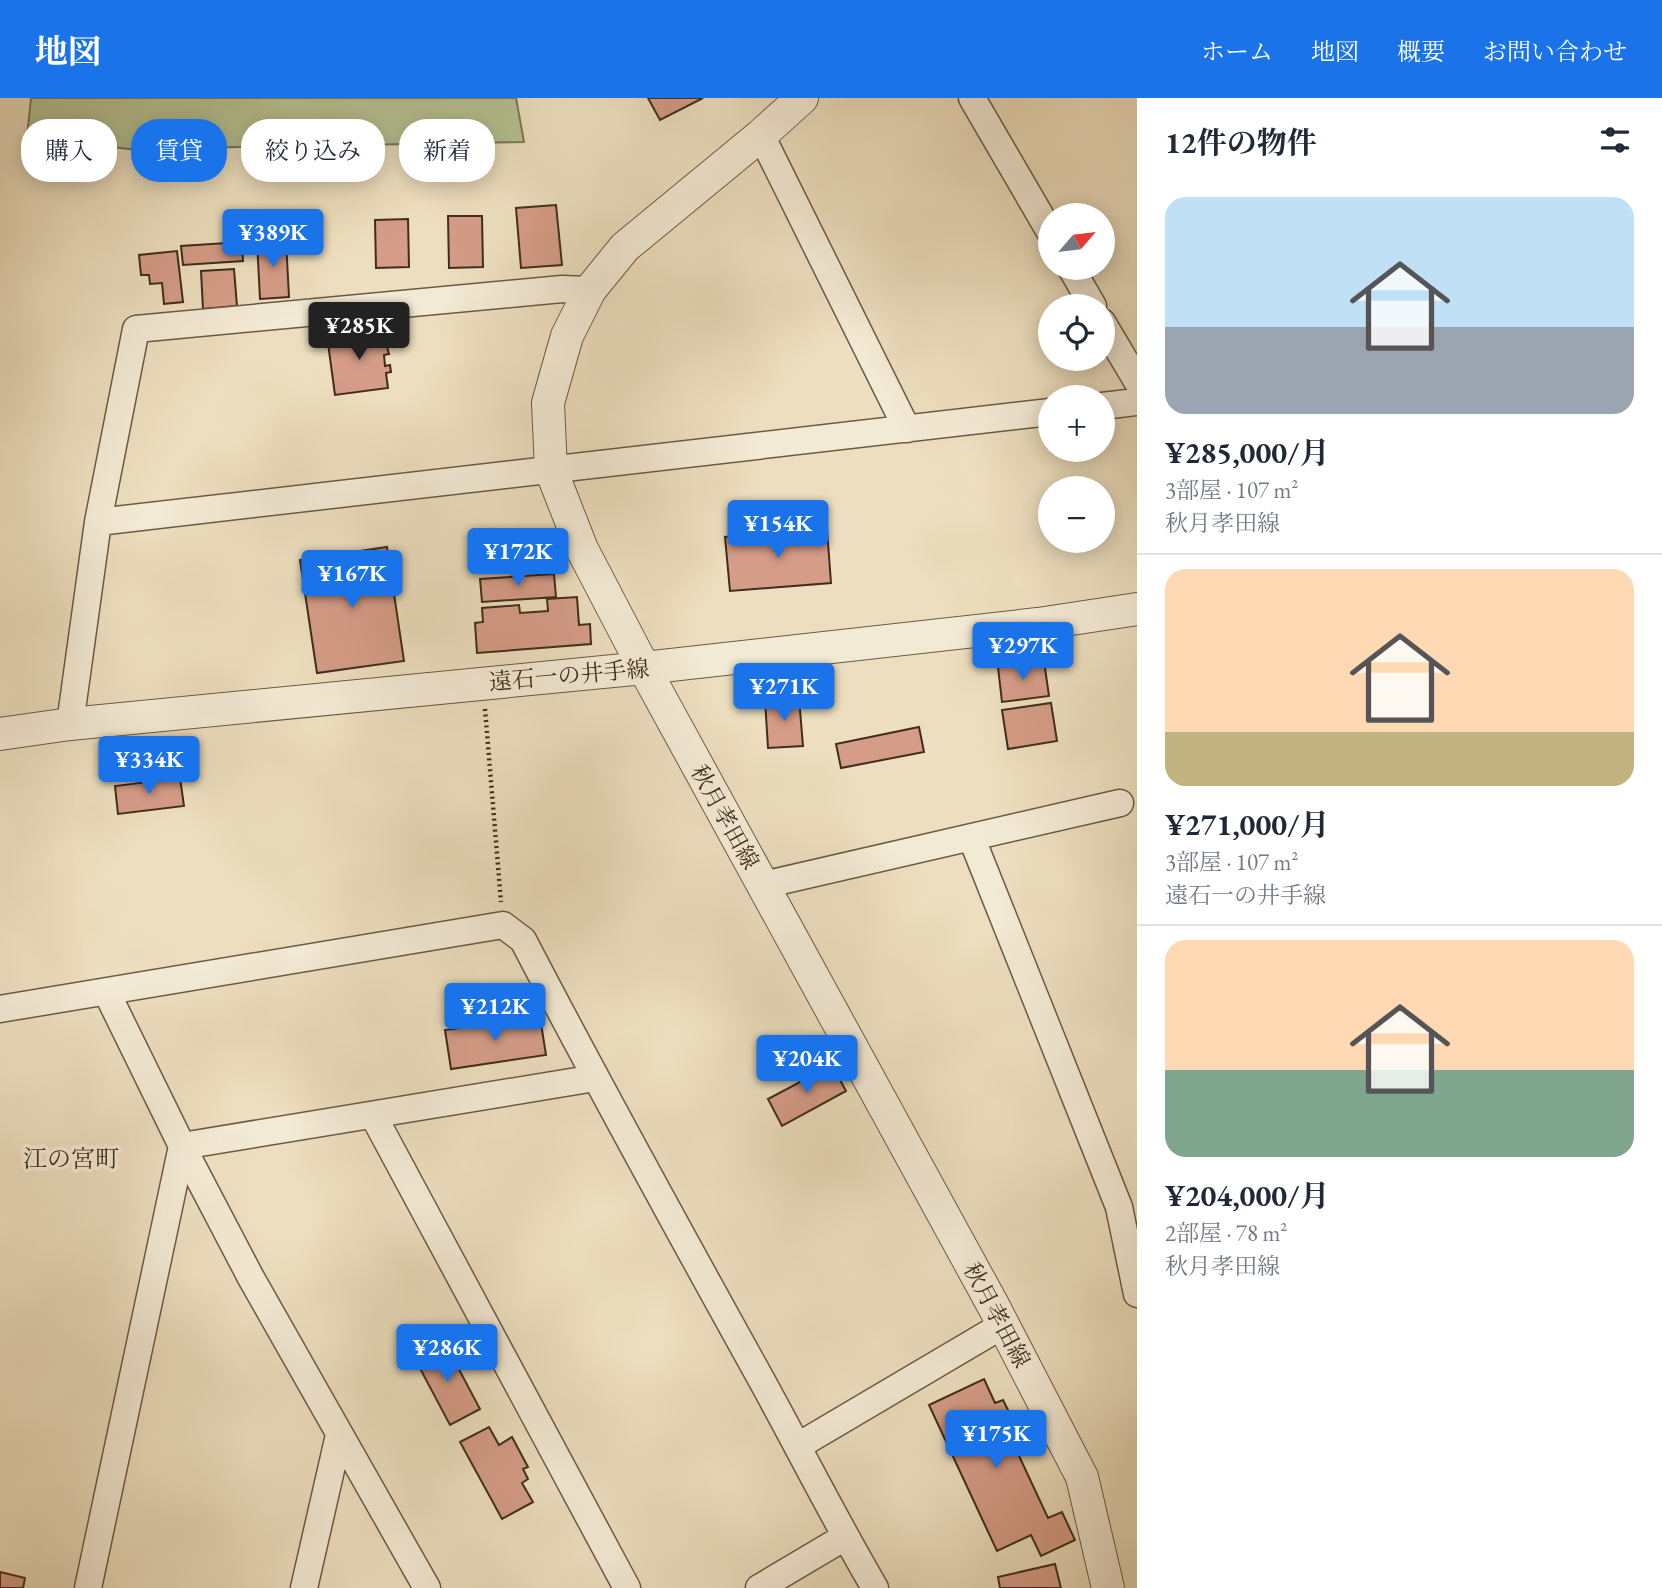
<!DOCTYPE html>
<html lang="ja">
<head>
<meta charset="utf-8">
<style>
  :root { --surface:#fff; --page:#f2f2f3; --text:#1f2937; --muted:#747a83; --line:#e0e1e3; --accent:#1a73e8 }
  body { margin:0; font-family:"EB Garamond","Noto Serif JP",serif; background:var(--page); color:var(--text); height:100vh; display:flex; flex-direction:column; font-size:26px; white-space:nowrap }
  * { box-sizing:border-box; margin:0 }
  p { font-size:23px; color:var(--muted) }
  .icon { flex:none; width:38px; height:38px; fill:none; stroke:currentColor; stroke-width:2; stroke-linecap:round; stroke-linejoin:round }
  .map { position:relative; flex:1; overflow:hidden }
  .panel { display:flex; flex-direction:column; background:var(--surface); width:525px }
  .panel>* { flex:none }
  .banner { position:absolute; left:21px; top:21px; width:665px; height:63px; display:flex; gap:14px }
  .needle { width:46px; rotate:62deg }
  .fabs { position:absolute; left:1038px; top:105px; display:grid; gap:14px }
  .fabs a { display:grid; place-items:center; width:77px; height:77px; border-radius:50%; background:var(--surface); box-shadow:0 4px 18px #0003; font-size:35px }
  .price { position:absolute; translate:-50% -60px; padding:0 16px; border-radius:7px; background:var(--accent); color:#fff; font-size:23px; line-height:46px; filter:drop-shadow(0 2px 4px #0008) }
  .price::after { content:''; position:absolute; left:50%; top:42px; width:21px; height:16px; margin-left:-10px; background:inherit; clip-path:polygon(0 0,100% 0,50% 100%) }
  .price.selected { background:#222; color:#fff }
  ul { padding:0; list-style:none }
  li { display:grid; align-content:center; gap:14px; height:371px; padding:0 28px }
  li+li { border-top:2px solid var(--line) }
  li span { display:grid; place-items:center; height:217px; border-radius:21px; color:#555 }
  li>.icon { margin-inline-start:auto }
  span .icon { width:126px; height:126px; fill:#fffc; stroke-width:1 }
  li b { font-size:30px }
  h2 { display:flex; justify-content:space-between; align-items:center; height:84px; padding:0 28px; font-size:30px }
  .chip { padding:0 24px; border-radius:28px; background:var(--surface); box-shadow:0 4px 18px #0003; font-size:24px; line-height:63px }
  .chip.selected { background:var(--accent); color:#fff }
  header { display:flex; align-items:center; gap:42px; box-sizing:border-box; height:98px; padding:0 35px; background:var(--accent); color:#fff }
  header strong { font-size:33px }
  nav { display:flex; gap:38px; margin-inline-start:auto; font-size:24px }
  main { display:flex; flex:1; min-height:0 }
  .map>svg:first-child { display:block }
  .green { fill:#b6c293; stroke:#7b7857; stroke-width:2 }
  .building { fill:#d59c87; stroke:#402e1b; stroke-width:2 }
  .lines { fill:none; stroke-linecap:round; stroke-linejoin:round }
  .minor-casing { stroke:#6b5a44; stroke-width:29 }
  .tertiary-casing { stroke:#6b5a44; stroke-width:34 }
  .path { stroke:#402e1b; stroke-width:4.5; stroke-dasharray:2 3.5; stroke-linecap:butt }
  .minor { stroke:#f3ead5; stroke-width:26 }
  .tertiary { stroke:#f3ead5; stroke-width:32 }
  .labels { text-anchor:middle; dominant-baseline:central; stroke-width:7; stroke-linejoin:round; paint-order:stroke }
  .street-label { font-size:23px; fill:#402e1b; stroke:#f3ead5 }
  .neighbourhood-label { font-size:24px; fill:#402e1b; stroke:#f3ead5 }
</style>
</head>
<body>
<header>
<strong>地図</strong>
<nav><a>ホーム</a><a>地図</a><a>概要</a><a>お問い合わせ</a></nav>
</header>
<main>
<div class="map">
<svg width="1137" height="1490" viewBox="0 0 1137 1490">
  <rect width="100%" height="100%" fill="#ecdebe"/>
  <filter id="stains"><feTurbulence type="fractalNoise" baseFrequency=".00286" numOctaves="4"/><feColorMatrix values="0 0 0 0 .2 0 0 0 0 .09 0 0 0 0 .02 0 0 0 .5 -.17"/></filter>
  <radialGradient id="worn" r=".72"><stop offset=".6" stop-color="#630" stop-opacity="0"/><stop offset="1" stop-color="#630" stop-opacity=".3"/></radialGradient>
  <path class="green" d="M31 0H516L524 44 129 51 27 39Z"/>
  <path class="building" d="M648 0H703L660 22Z
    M556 107 562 167 521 170 516 110Z
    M448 118H482L483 169 449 170Z
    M408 121 409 169 376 170 375 122Z
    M286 142 289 199 260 201 257 143Z
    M242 144 243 163 183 167 181 148Z
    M177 153 183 204 164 206 162 185 150 186 149 177H141L139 157Z
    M234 171 237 208 203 211 201 173Z
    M382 231 389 256 384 257 385 268 390 267 391 274 386 275 388 290 335 297 327 238Z
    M827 431 831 485 730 493 725 439Z
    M387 449 404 563 317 575 300 462Z
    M554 476 556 499 482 504 480 481Z
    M577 499 579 527 590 526 591 546 477 555 475 525 483 524 482 510 519 507 520 515 548 513 547 501Z
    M1044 563 1049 598 1002 604 998 569Z
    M799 600 803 648 768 650 765 602Z
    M1051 605 1057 643 1008 651 1002 612Z
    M919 629 924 654 841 670 836 646Z
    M180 680 184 708 118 716 115 688Z
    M540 919 546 957 451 971 445 932Z
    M832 967 846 993 782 1028 768 1001Z
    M445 1245 480 1311 450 1327 415 1261Z
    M984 1281 995 1305 1003 1302 1016 1328 1007 1332 1048 1420 1062 1414 1075 1442 1041 1458 1031 1437 997 1453 929 1307Z
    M489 1329 499 1347 512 1339 528 1369 523 1371 528 1381 522 1385 533 1404 502 1421 460 1344Z
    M1055 1466 1061 1490H1000L998 1479Z
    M0 1474 25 1480 23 1490H0Z"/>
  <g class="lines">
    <defs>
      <path id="minor" d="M972 0 1050 134
        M761 37 907 331
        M1071 170 1093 208
        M1102 224 1137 283
        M1102 308 1137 304
        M98 424 1050 314
        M70 626 98 424 136 231 562 191 590 192
        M972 741 1119 1109 1137 1196
        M763 787 1120 705
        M107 895 182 1048 250 1178 427 1490
        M0 911 503 827 523 842C600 990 680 1135 761 1281 799 1350 835 1422 875 1490
        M373 1017 627 1490
        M182 1048 595 980
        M798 1348 1003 1227
        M88 1490 182 1048
        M304 1490 339 1337
        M759 1490 845 1439"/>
      <path id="tertiary" d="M802 0 761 37 625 149 590 192 567 238 548 305 551 372 582 451 644 570 994 1209 1082 1379 1108 1490
        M0 636 70 626 644 570 1038 526 1137 511"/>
    </defs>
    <use href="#minor" class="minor-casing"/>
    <use href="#tertiary" class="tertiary-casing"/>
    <path class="path" d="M485 611 501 804"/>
    <use href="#minor" class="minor"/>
    <use href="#tertiary" class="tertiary"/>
  </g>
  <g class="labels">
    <g class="street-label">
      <text transform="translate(569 577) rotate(-5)">遠石一の井手線</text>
      <text transform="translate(725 719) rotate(61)">秋月孝田線</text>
      <text transform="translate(997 1217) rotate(62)">秋月孝田線</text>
    </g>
    <g class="neighbourhood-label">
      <text x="71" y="1060">江の宮町</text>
    </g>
  </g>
  <rect width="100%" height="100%" filter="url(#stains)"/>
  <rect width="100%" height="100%" fill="url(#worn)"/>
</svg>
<div class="fabs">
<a><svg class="needle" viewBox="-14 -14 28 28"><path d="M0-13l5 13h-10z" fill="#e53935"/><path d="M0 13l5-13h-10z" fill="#747a83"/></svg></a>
<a><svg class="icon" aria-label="locate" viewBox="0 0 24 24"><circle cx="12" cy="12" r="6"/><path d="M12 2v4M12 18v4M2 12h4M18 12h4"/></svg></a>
<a>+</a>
<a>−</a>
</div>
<b class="price" style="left:273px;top:171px">¥389K</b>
<b class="price selected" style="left:359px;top:264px">¥285K</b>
<b class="price" style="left:778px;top:462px">¥154K</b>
<b class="price" style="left:518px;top:490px">¥172K</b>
<b class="price" style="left:352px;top:512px">¥167K</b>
<b class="price" style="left:1023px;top:584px">¥297K</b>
<b class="price" style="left:784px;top:625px">¥271K</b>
<b class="price" style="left:149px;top:698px">¥334K</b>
<b class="price" style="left:495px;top:945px">¥212K</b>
<b class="price" style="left:807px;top:997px">¥204K</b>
<b class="price" style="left:447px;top:1286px">¥286K</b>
<b class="price" style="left:996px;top:1372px">¥175K</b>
<div class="banner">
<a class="chip">購入</a>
<a class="chip selected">賃貸</a>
<a class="chip">絞り込み</a>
<a class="chip">新着</a>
</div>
</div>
<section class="panel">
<h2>12件の物件<svg class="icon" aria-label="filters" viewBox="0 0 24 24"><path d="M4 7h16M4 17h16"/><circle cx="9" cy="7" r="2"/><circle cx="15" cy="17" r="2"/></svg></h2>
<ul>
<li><span style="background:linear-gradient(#bfe0f5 60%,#9aa5b1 0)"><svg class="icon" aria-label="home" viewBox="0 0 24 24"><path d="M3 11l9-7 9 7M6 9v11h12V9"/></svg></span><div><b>¥285,000/月</b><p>3部屋 · 107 m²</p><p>秋月孝田線</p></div></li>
<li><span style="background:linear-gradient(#ffd9b3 75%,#c2b280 0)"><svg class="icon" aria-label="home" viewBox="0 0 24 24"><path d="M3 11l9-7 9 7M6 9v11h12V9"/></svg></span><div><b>¥271,000/月</b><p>3部屋 · 107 m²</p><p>遠石一の井手線</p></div></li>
<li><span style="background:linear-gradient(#ffd9b3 60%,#7fa58c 0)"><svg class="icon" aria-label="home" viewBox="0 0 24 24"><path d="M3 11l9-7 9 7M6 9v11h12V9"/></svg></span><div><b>¥204,000/月</b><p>2部屋 · 78 m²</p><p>秋月孝田線</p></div></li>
</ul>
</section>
</main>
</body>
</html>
